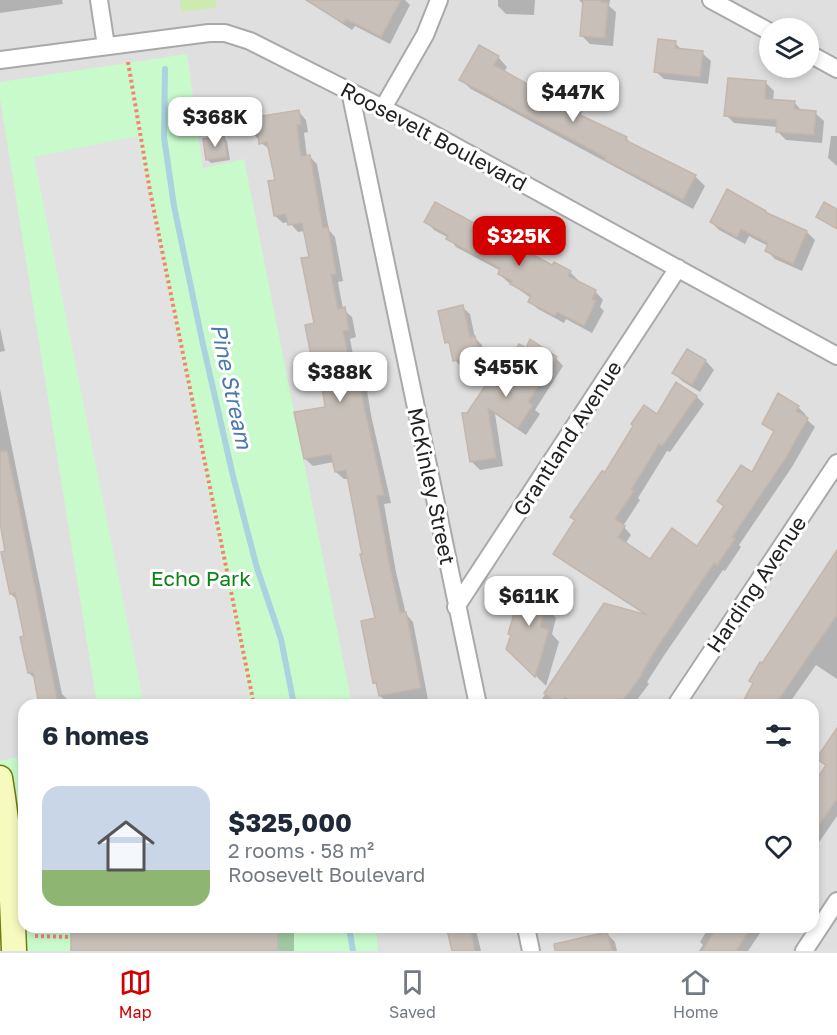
<!DOCTYPE html>
<html lang="en">
<head>
<meta charset="utf-8">
<style>
  :root { --surface:#fff; --page:#f6f6f7; --text:#1f2937; --muted:#747a83; --line:#e0e1e3; --accent:#d40000 }
  body { margin:0; font-family:"Golos Text",sans-serif; background:var(--page); color:var(--text); height:100vh; display:flex; flex-direction:column; font-size:22px; white-space:nowrap }
  * { box-sizing:border-box; margin:0 }
  p { font-size:20px; color:var(--muted) }
  .icon { flex:none; width:33px; height:33px; fill:none; stroke:currentColor; stroke-width:2; stroke-linecap:round; stroke-linejoin:round }
  .map { position:relative; flex:1; overflow:hidden }
  .sheet { position:absolute; left:18px; top:699px; width:801px; height:234px; display:flex; flex-direction:column; background:var(--surface); border-radius:18px; box-shadow:0 3px 9px #0003 }
  .sheet>* { flex:none }
  .controls { position:absolute; left:759px; top:18px; display:grid; gap:12px }
  .controls a { display:grid; place-items:center; width:60px; height:60px; border-radius:50%; background:var(--surface); box-shadow:0 3px 9px #0003; font-size:30px }
  .price { position:absolute; translate:-50% -51px; padding:0 14px; border-radius:12px; background:#fff; color:#222; font-size:20px; line-height:39px; filter:drop-shadow(0 2px 3px #0008) }
  .price::after { content:''; position:absolute; left:50%; top:36px; width:18px; height:14px; margin-left:-9px; background:inherit; clip-path:polygon(0 0,100% 0,50% 100%) }
  .price.selected { background:var(--accent); color:#fff }
  ul { padding:0; list-style:none }
  li { display:flex; align-items:center; gap:18px; height:150px; padding:0 24px }
  li+li { border-top:2px solid var(--line) }
  li span { display:grid; place-items:center; flex:none; width:168px; height:120px; border-radius:18px; color:#555 }
  li>.icon { margin-inline-start:auto }
  span .icon { width:72px; height:72px; fill:#fffc; stroke-width:1 }
  li b { font-size:26px }
  h2 { display:flex; justify-content:space-between; align-items:center; height:72px; padding:0 24px; font-size:26px }
  .tab-bar { display:flex; justify-content:space-around; align-items:center; height:84px; border-top:2px solid var(--line); background:var(--surface); font-size:16px; color:var(--muted) }
  .tab-bar a { display:grid; justify-items:center; gap:3px }
  .tab-bar .selected { color:var(--accent) }
  .map>svg:first-child { display:block }
  .residential { fill:#e0dfdf; fill-rule:evenodd }
  .grass { fill:#cdebb0 }
  .park { fill:#c8facc }
  .parking { fill:#e2e2e2 }
  .shadow { fill:#0003 }
  .lines { fill:none; stroke-linecap:round; stroke-linejoin:round }
  .stream { stroke:#aad3df; stroke-width:6 }
  .building { fill:#c7bfb8; stroke:#c4b6ab; stroke-width:1.5 }
  .minor-casing { stroke:#a9a9a9; stroke-width:20 }
  .secondary-casing { stroke:#707d05; stroke-width:27 }
  .path { stroke:#fa8072; stroke-width:4; stroke-dasharray:3 3; stroke-linecap:butt }
  .minor { stroke:#fff; stroke-width:16 }
  .secondary { stroke:#f7fabf; stroke-width:24 }
  .labels { text-anchor:middle; dominant-baseline:central; stroke-width:6; stroke-linejoin:round; paint-order:stroke }
  .street-label { font-size:21px; fill:#222; stroke:#fff }
  .park-label { font-size:21px; fill:#0c8416; stroke:#fff }
  .water-label { font-size:22px; font-style:italic; fill:#4a7aab; stroke:#fff }
</style>
</head>
<body>
<div class="map">
<svg width="837" height="951" viewBox="0 0 837 951">
  <rect width="100%" height="100%" fill="#f2efe9"/>
  <path class="residential" d="M0 0H837V951H0ZM770 28H808V68H770ZM24 705H813V927H24Z"/>
  <path class="grass" d="M180 0H217L215 8 181 12Z"/>
  <path class="park" d="M187 54 203 168 244 159 352 705H97L0 98V82Z
    M24 756V927H376L378 951H14L0 761Z"/>
  <path class="parking" d="M137 136 251 705H144L34 157Z"/>
  <path class="shadow" d="M0 0H62L63 4 0 13Z
    M306 0H405L410 5 390 44 355 26 352 30Z
    M498 0H535L534 15 506 14 498 6Z
    M579 0H610L609 6 616 12 613 46 590 44 582 36 584 5Z
    M675 43 682 50 702 53 711 61 708 84 664 79 655 71Z
    M498 57 507 67 504 72 530 87 565 97 574 106 573 110 585 119 626 138 633 145 695 176 705 186 693 209 471 89 461 80Z
    M766 83 774 91 773 101 794 102 802 111 815 113 824 121 822 143 786 140 778 132V127L734 123 726 115Z
    M299 112 306 120 308 132 304 133 307 157 309 156 317 164 329 230 335 237 343 281 338 282 343 309 352 317 356 337 350 339 355 365 364 372 371 415 391 503 384 504 396 572 406 614 413 622 429 705H396L395 702 388 703 380 696 378 686 374 682 377 619 349 479H344L336 472 334 462 313 466 305 459 327 408 322 373 314 365 315 325 311 258 305 231 298 232 289 222 283 223 275 216 276 181 271 150 261 143 253 133Z
    M831 136H837V166L828 158Z
    M223 137 227 141 230 160 211 163 207 159Z
    M727 191 769 216 807 232 815 240 802 271 775 259 766 250 768 246 749 236 745 244 719 230 711 222Z
    M426 221 570 272 578 280 577 282 595 291 603 300 600 307 604 311 592 333 566 319 564 323 538 309 529 301 531 298 508 282 499 274 501 271 456 247 449 238 434 230Z
    M462 307 470 314 475 338 482 345 491 380 501 376 526 350 556 358 563 366 535 410 540 414 526 435 495 414 503 466 480 470 472 462 468 414 489 382 466 367H462L455 360 452 347 447 342Z
    M0 328 5 351 0 352Z
    M688 351 706 361 714 370 700 392 682 381 674 373Z
    M677 384 697 397 704 404 670 452 667 451 638 498 640 500 623 526 631 535 625 544 650 561 697 548 725 508 718 501 753 474 775 433 764 423 779 395 798 407 806 415 804 417 815 427 792 467 739 545 741 547 725 571 723 570 665 654 647 682 649 684 633 705H538L588 630 646 615 563 561 555 554 606 475 658 416Z
    M0 389 62 694 67 699 68 705H41L35 679 29 673 26 637 18 601 11 594 7 552 0 516Z
    M837 553V679L816 665 788 705H742L763 665Z
    M547 588 558 599 553 615 556 618 552 634 559 642 546 686 508 648 512 637 510 634Z
    M837 728V816L813 851V788L827 767 818 759Z
    M73 927H290L294 931V951H72Z
    M464 927H470L477 934 481 951H450L454 950Z
    M709 927H760L762 930 748 951H699L703 945 700 942Z
    M607 934 615 942 617 951H580Z"/>
  <g class="lines">
    <path class="stream" d="M165 69 164 137 174 206 202 340 233 476 257 568 281 639 294 705
      M349 927 353 951"/>
  </g>
  <path class="building" d="M306 0H401L381 37 346 19 343 23Z
    M583 0H601V2L608 3 605 38 580 36Z
    M658 39 676 41 675 48 703 51 700 77 654 72Z
    M479 45 499 56 494 65 529 85 533 78 566 96 562 103 581 113 580 115 627 137 625 140 696 175 683 200 605 160 606 158 594 151 459 80Z
    M728 78 766 81 765 99 795 101 794 109 816 111 814 135 776 132 777 120 724 116Z
    M299 110 301 124 297 125 301 156 310 155 323 228 328 227 336 274H331L338 309 345 307 349 330 343 331 350 364 357 363 364 406 384 495 377 496 389 563 400 613 406 612 421 688 379 696 376 682 373 683 361 621 375 618 360 554H362L346 470 335 472 331 454 304 459 294 412 325 407 319 365 313 366 305 325 314 323 301 258 309 257 302 223 288 225 286 214 274 216 268 181 275 180 267 142 259 144 258 132 252 134 249 118Z
    M224 136 227 157 206 160 203 139Z
    M727 189 766 211 765 212 807 231 793 264 765 251 768 243 741 229 737 237 710 222Z
    M435 202 552 265 554 262 571 271 568 276 596 290 592 299 596 301 584 326 557 312 555 316 528 302 531 295 510 284 512 281 498 274 500 268 446 239 448 235 424 222Z
    M824 202 837 209V229L816 217Z
    M463 305 470 337 475 336 485 379 458 360 453 361 449 342 445 343 438 311Z
    M530 339 557 357 528 402 533 405 518 428 488 408 496 458 470 462 462 413H467L495 371 500 374 519 344 526 348Z
    M687 349 706 360 692 385 672 373Z
    M676 382 697 396 662 446 659 444 631 490 634 491 615 519 625 526 618 537 650 559 672 528 697 546 724 506 717 501 741 465 752 472 774 431 762 424 778 393 799 406 796 411 808 418 785 459 732 537 735 539 717 565 714 563 658 646 641 674 642 675 619 705H577L565 697 560 705 544 693 604 603 647 615 553 554 575 520 570 517 602 471 605 472 633 426 631 424 644 405 657 414Z
    M7 451 19 506 58 705H39L33 672 28 673 20 637 24 636 15 593 10 594 1 552 5 551 0 523V452Z
    M837 550V615L775 705H741L753 683 749 681 760 662 762 663Z
    M524 580 548 586 543 605 546 606 540 627 549 630 535 677 506 649 511 635 508 634Z
    M837 728V799L813 834V785L826 765 816 759Z
    M71 927H278V951H71Z
    M458 927H470L475 951H452L447 930Z
    M717 927H751L736 951H702Z
    M607 932 612 951H555L554 944Z"/>
  <g class="lines">
    <defs>
      <path id="minor" d="M99 0 106 46
        M711 0 770 32
        M808 53 837 69
        M0 60 209 33H225L250 41 422 128 837 356
        M350 91 478 705
        M383 108 425 35 439 0
        M456 607 678 268
        M676 705 837 463
        M526 927 531 951
        M804 951 837 901"/>
      <path id="secondary" d="M0 778C10 836 12 893 14 951"/>
    </defs>
    <use href="#minor" class="minor-casing"/>
    <use href="#secondary" class="secondary-casing"/>
    <path class="path" d="M128 62 150 191 254 705
      M35 936 71 937"/>
    <use href="#minor" class="minor"/>
    <use href="#secondary" class="secondary"/>
  </g>
  <g class="labels">
    <g class="street-label">
      <text transform="translate(434 136) rotate(28)">Roosevelt Boulevard</text>
      <text transform="translate(567 438) rotate(-57)">Grantland Avenue</text>
      <text transform="translate(432 486) rotate(78)">McKinley Street</text>
      <text transform="translate(756 584) rotate(-56)">Harding Avenue</text>
    </g>
    <g class="park-label">
      <text x="201" y="578">Echo Park</text>
    </g>
    <g class="water-label">
      <text transform="translate(232 386) rotate(78)">Pine Stream</text>
    </g>
  </g>
</svg>
<div class="controls">
<a><svg class="icon" aria-label="layers" viewBox="0 0 24 24"><path d="M12 4l9 5-9 5-9-5zM3 14l9 5 9-5"/></svg></a>
</div>
<b class="price" style="left:573px;top:123px">$447K</b>
<b class="price" style="left:215px;top:148px">$368K</b>
<b class="price selected" style="left:519px;top:267px">$325K</b>
<b class="price" style="left:506px;top:398px">$455K</b>
<b class="price" style="left:340px;top:403px">$388K</b>
<b class="price" style="left:529px;top:627px">$611K</b>
<section class="sheet">
<h2>6 homes<svg class="icon" aria-label="filters" viewBox="0 0 24 24"><path d="M4 7h16M4 17h16"/><circle cx="9" cy="7" r="2"/><circle cx="15" cy="17" r="2"/></svg></h2>
<ul>
<li><span style="background:linear-gradient(#c9d6e8 70%,#8fb573 0)"><svg class="icon" aria-label="home" viewBox="0 0 24 24"><path d="M3 11l9-7 9 7M6 9v11h12V9"/></svg></span><div><b>$325,000</b><p>2 rooms · 58 m²</p><p>Roosevelt Boulevard</p></div><svg class="icon" aria-label="heart" viewBox="0 0 24 24"><path d="M12 20l-8-8c-3-5 5-10 8-4 3-6 11-1 8 4z"/></svg></li>
</ul>
</section>
</div>
<nav class="tab-bar">
<a class="selected"><svg class="icon" aria-label="map" viewBox="0 0 24 24"><path d="M3 6l6-2 6 2 6-2v14l-6 2-6-2-6 2zM9 4v14M15 6v14"/></svg>Map</a>
<a><svg class="icon" aria-label="saved" viewBox="0 0 24 24"><path d="M7 4h10v16l-5-4-5 4z"/></svg>Saved</a>
<a><svg class="icon" aria-label="home" viewBox="0 0 24 24"><path d="M3 11l9-7 9 7M6 9v11h12V9"/></svg>Home</a>
</nav>
</body>
</html>
